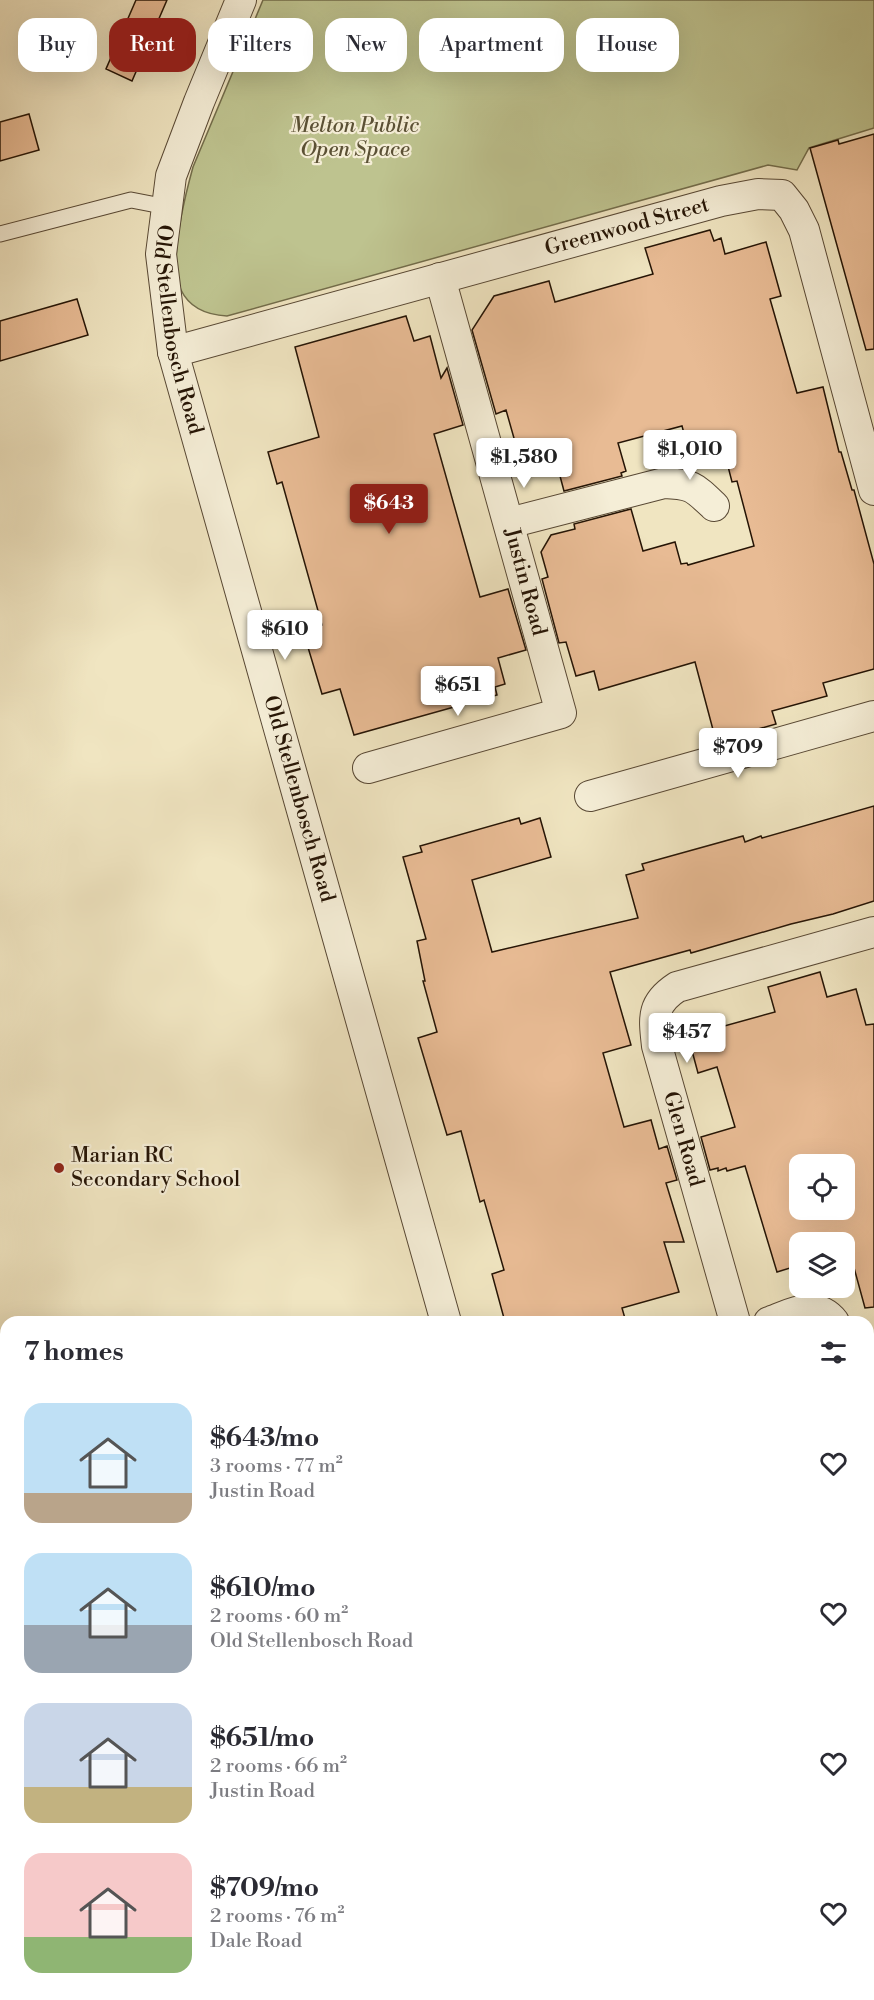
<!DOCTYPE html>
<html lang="en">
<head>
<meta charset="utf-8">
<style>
  :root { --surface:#fff; --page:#f7f7f7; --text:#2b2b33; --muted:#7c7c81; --accent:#8f2418 }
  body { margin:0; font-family:"Libre Bodoni",serif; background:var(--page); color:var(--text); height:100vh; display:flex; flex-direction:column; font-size:22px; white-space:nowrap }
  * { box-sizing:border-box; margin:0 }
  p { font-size:20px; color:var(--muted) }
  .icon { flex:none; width:33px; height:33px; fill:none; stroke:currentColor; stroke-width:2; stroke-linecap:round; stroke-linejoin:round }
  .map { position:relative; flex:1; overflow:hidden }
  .details { position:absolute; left:0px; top:1316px; width:874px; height:686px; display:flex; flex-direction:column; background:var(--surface); border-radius:18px 18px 0 0; box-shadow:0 6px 24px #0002 }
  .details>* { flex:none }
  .banner { position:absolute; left:18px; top:18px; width:838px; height:54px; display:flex; gap:12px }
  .buttons { position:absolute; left:789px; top:1154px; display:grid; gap:12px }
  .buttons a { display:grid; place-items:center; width:66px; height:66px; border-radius:12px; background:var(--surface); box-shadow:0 6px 24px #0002; font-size:30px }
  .price { position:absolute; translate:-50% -51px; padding:0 14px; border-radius:6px; background:#fff; color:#222; font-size:20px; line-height:39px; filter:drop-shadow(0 2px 3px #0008) }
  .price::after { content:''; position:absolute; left:50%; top:36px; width:18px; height:14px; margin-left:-9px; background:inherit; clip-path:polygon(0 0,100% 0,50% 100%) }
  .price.on { background:var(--accent); color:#fff }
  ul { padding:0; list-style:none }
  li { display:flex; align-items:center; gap:18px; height:150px; padding:0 24px }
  li span { display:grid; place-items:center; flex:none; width:168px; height:120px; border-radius:18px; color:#555 }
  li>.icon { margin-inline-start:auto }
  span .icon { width:72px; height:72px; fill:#fffc; stroke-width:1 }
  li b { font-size:26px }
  h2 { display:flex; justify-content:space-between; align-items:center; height:72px; padding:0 24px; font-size:26px }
  .pill { padding:0 21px; border-radius:18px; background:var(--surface); box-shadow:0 6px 24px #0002; font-size:21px; line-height:54px }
  .pill.on { background:var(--accent); color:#fff }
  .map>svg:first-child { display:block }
  .green { fill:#bec38f; stroke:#726c4a; stroke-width:1.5 }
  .building { fill:#e8bb94; stroke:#251405; stroke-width:1.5; fill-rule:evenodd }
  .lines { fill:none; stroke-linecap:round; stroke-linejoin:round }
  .lane-casing { stroke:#584834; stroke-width:17 }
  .street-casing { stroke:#584834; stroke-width:32 }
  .lane { stroke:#f5eed7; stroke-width:15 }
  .street { stroke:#f5eed7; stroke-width:30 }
  .poi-dot { fill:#8f2418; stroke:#f5eed7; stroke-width:2 }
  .labels { text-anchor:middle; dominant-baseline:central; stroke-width:4.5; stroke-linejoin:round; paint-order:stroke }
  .park-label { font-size:21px; font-style:italic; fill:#5b5135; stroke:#f5eed7 }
  .street-label { font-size:21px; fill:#251405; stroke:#f5eed7 }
  .poi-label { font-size:21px; fill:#251405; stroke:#f5eed7; text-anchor:start }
</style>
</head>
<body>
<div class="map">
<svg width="874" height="2000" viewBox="0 0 874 2000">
  <rect width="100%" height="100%" fill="#f0e5c1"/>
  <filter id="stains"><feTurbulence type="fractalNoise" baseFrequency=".00333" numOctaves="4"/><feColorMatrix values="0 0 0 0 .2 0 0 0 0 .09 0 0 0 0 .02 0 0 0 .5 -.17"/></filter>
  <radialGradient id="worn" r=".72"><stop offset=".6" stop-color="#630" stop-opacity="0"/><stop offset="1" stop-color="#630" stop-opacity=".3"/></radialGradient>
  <path class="green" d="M263 0H874V128L809 148 797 170 768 165 227 316C208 315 190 309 181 290 168 263 185 196 193 167Z"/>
  <path class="building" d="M136 0H167L132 81 106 69Z
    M29 114 39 150 0 161V122Z
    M874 134V349L866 350 810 148 838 140 839 144Z
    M710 230 714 241 721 238 725 254 766 242 781 296 770 299 797 393 823 387 839 452H841L852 490H854L874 564V669L823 683 827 696 772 711 776 724 716 741 695 662 599 690 594 671 576 676 566 642 559 643 542 579 548 577 541 552 551 535 575 529 574 524 631 509 643 551 675 542 681 564 687 563 688 565 754 546 737 481 732 482 722 443 689 452 682 426 618 443 626 471 621 473 622 476 564 491 556 461 523 470 506 410 496 414 472 330 494 296 549 281 555 302 653 274 645 248Z
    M77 299 88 335 0 361V321Z
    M406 316 414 341 430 336 441 378 447 368 463 425 434 434 480 597 508 589 526 650 498 658 505 684 495 687 497 695 354 735 340 689 322 694 307 644H309L305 630 322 625 287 500 282 482 277 484 268 452 319 437 295 347Z
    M874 806V901L833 914 791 924 691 953 690 950 610 972 631 1045 603 1053 624 1127 651 1120 659 1149 667 1146 677 1180 666 1183 684 1242H664L679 1292 622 1308 626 1322H505L492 1274 504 1270 484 1200 480 1202 461 1131 447 1135 418 1038 437 1032 423 981H425L417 941 426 939 403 857 422 852 420 846 519 818 521 824 540 818 551 857 472 880 492 952 638 918 626 875 644 870 642 864 743 836 745 842 761 836 762 838Z
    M820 972 827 997 856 989 866 1025 874 1024V1307L865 1308 847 1242H800V1265L777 1272 745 1166 727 1171 726 1168 718 1171V1168L710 1170 701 1137 735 1127 717 1067 698 1073 688 1036 775 1012 768 987ZM800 1164H844V1209H800Z"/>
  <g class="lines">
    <defs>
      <path id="lane" d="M0 234 131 200 167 207
        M0 1554 6 1552"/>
      <g id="street">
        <path id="s1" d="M241 0 199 102 171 176 161 254 173 352 446 1322"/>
        <path id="s2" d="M173 352 721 201 758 194 782 195 794 210 804 230 874 490"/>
        <path d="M509 523 664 483C692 484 694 487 714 506"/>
        <path d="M368 768 561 713 440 278"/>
        <path d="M590 796 874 716"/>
        <path d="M735 1322 657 1046C654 1018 651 1004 677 987L874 932"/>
        <path d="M769 1322C791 1314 816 1299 834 1322"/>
        <path d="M868 1396 874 1400"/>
        <path d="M868 1740 874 1737"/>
        <path d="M868 1848 874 1863"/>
        <path d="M0 1856 6 1851"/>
        <path d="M0 1909 6 1924"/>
        <path d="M388 1995 390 2000"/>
        <path d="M658 1995 660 2000"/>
        <path d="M37 2000 51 1995"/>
      </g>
    </defs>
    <use href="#lane" class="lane-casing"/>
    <use href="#street" class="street-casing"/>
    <use href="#lane" class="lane"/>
    <use href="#street" class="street"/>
  </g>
  <circle class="poi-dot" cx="59" cy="1168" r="6"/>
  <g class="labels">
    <g class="park-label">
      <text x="355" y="126">Melton Public<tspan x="355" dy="24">Open Space</tspan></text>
    </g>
    <g class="street-label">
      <text stroke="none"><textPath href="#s2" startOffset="471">Greenwood Street</textPath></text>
      <text stroke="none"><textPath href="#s1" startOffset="345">Old Stellenbosch Road</textPath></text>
      <text transform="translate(525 582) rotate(75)">Justin Road</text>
      <text stroke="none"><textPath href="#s1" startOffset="831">Old Stellenbosch Road</textPath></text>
      <text transform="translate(683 1139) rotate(74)">Glen Road</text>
    </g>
    <g class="poi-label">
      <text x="71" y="1156">Marian RC<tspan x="71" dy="24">Secondary School</tspan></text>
    </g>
  </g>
  <rect width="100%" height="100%" filter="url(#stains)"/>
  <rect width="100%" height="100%" fill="url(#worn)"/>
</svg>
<div class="buttons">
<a><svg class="icon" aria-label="locate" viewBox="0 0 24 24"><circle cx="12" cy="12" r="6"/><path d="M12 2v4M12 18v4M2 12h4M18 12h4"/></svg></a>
<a><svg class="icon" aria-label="layers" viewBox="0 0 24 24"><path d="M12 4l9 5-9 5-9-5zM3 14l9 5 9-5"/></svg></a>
</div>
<b class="price" style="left:690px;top:481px">$1,010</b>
<b class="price" style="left:524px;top:489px">$1,580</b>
<b class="price on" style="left:389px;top:535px">$643</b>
<b class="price" style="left:285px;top:661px">$610</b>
<b class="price" style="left:458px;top:717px">$651</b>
<b class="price" style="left:738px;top:779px">$709</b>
<b class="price" style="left:687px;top:1064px">$457</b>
<div class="banner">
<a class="pill">Buy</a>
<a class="pill on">Rent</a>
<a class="pill">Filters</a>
<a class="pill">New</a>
<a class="pill">Apartment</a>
<a class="pill">House</a>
</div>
<section class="details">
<h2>7 homes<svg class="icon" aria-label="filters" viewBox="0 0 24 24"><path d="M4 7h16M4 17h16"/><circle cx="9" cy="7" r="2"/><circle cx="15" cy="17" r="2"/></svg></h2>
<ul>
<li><span style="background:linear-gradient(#bfe0f5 75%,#b9a48a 0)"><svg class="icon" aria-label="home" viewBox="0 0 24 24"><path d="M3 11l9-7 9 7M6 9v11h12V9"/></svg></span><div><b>$643/mo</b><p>3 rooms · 77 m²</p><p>Justin Road</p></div><svg class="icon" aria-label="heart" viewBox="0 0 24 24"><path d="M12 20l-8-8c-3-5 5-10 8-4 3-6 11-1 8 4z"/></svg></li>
<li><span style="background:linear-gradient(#bfe0f5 60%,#9aa5b1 0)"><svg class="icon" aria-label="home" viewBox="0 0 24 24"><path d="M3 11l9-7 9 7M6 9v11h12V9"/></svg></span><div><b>$610/mo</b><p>2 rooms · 60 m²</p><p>Old Stellenbosch Road</p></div><svg class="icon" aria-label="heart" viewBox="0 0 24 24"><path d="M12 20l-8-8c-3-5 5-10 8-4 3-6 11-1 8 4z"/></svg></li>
<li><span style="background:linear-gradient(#c9d6e8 70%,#c2b280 0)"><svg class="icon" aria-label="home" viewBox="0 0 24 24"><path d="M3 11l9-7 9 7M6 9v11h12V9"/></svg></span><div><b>$651/mo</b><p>2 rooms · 66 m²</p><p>Justin Road</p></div><svg class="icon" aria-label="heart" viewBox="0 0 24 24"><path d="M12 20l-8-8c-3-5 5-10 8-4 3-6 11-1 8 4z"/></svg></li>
<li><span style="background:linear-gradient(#f6c9c9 70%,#8fb573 0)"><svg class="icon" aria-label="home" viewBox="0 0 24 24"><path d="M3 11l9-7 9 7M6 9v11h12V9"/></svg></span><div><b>$709/mo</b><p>2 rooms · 76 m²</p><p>Dale Road</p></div><svg class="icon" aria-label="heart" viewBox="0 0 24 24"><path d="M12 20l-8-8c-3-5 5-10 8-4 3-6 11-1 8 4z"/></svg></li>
</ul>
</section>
</div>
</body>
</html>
